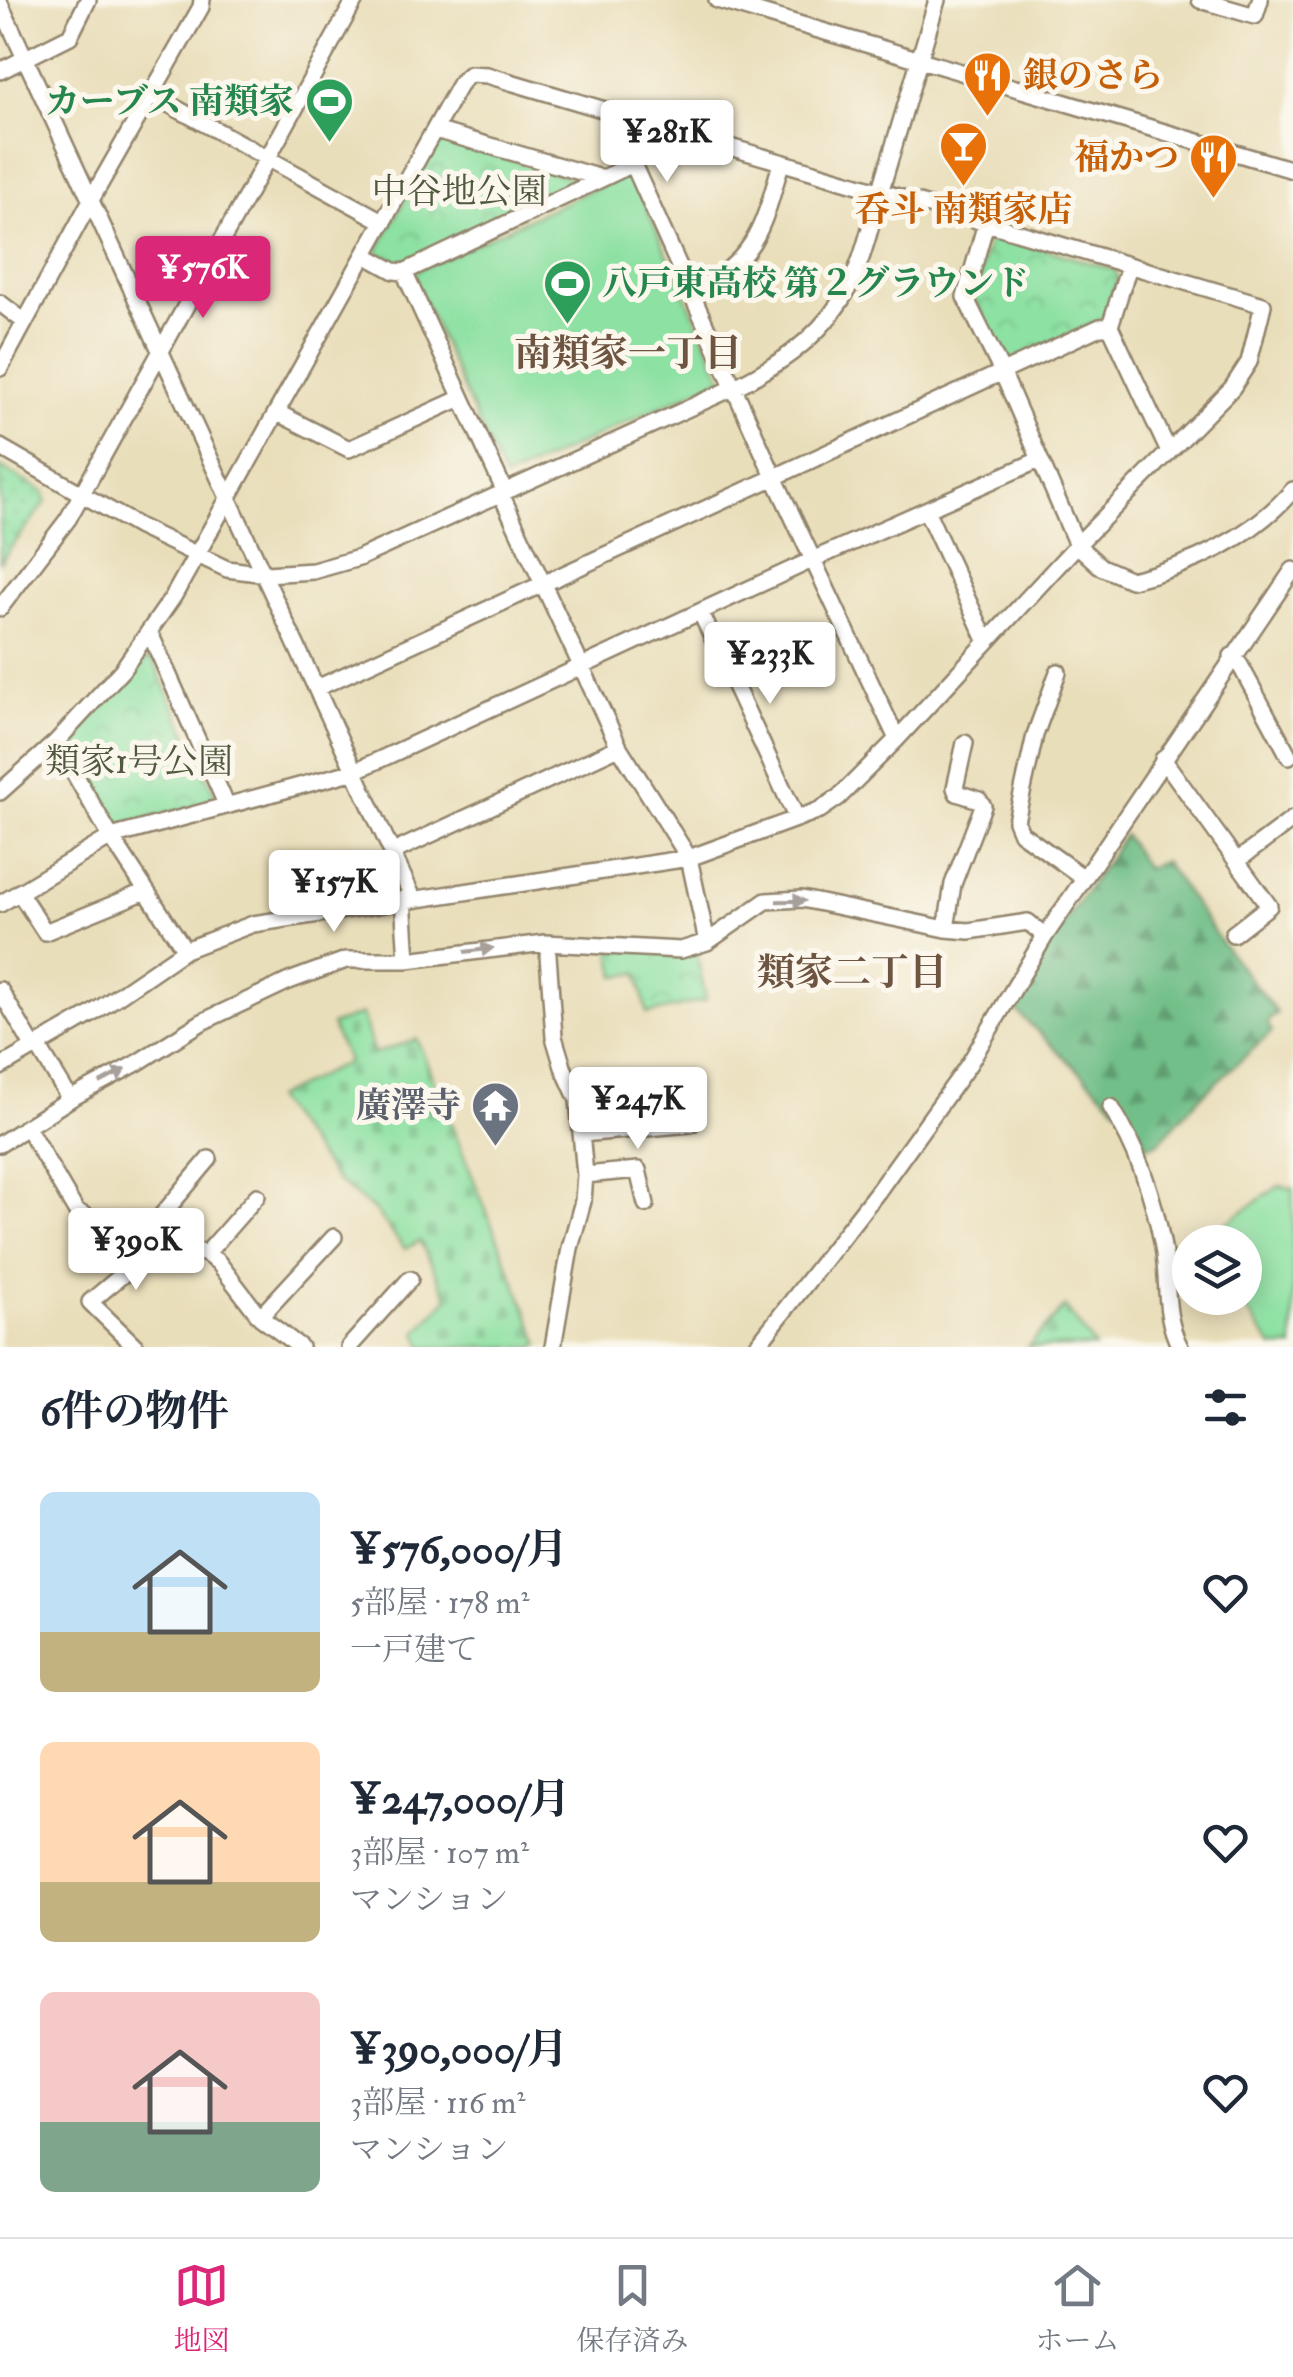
<!DOCTYPE html>
<html lang="ja">
<head>
<meta charset="utf-8">
<style>
  :root { --surface:#fff; --page:#f2f2f3; --text:#1f2937; --muted:#747a83; --line:#e0e1e3; --accent:#db2777 }
  body { margin:0; font-family:"IM FELL Double Pica","Noto Serif JP",serif; background:var(--page); color:var(--text); height:100vh; display:flex; flex-direction:column; font-size:38px; white-space:nowrap }
  * { box-sizing:border-box; margin:0 }
  p { font-size:32px; color:var(--muted) }
  .icon { flex:none; width:55px; height:55px; fill:none; stroke:currentColor; stroke-width:2; stroke-linecap:round; stroke-linejoin:round }
  .map { position:relative; height:1347px; overflow:hidden }
  .sheet { display:flex; flex-direction:column; background:var(--surface); flex:1 }
  .sheet>* { flex:none }
  .buttons { position:absolute; left:1172px; top:1225px; display:grid; gap:20px }
  .buttons a { display:grid; place-items:center; width:90px; height:90px; border-radius:50%; background:var(--surface); box-shadow:0 5px 25px #0003; font-size:50px }
  .price { position:absolute; translate:-50% -85px; padding:0 22px; border-radius:10px; background:#fff; color:#222; font-size:32px; line-height:65px; filter:drop-shadow(0 2px 5px #0008) }
  .price::after { content:''; position:absolute; left:50%; top:60px; width:30px; height:22px; margin-left:-15px; background:inherit; clip-path:polygon(0 0,100% 0,50% 100%) }
  .price.on { background:var(--accent); color:#fff }
  ul { padding:0; list-style:none }
  li { display:flex; align-items:center; gap:30px; height:250px; padding:0 40px }
  li span { display:grid; place-items:center; flex:none; width:280px; height:200px; border-radius:15px; color:#555 }
  li>.icon { margin-inline-start:auto }
  span .icon { width:120px; height:120px; fill:#fffc; stroke-width:1 }
  li b { font-size:42px }
  h2 { display:flex; justify-content:space-between; align-items:center; height:120px; padding:0 40px; font-size:42px }
  .dock { display:flex; justify-content:space-around; align-items:center; height:140px; border-top:2px solid var(--line); background:var(--surface); font-size:28px; color:var(--muted) }
  .dock a { display:grid; justify-items:center; gap:5px }
  .dock .on { color:var(--accent) }
  .map>svg:first-child { display:block }
  .grass { fill:url(#grass-dots); stroke:#648660; stroke-width:2.5 }
  .forest { fill:url(#forest-firs); stroke:#567454; stroke-width:2.5 }
  .cemetery { fill:url(#cemetery-stones); stroke:#648660; stroke-width:2.5 }
  .park { fill:url(#park-crowns); stroke:#648660; stroke-width:2.5 }
  .garden { fill:#8de1a3; stroke:#648660; stroke-width:2.5 }
  .lines { fill:none; stroke-linecap:round; stroke-linejoin:round }
  .minor-casing { stroke:#92846c; stroke-width:20 }
  .minor { stroke:#fff; stroke-width:15 }
  .oneway { fill:#a79f9a }
  .labels { text-anchor:middle; dominant-baseline:central; stroke-width:10; stroke-linejoin:round; paint-order:stroke }
  .food-label { font-size:35px; font-weight:bold; fill:#c56008; stroke:#fbf7ec; text-anchor:start }
  .leisure-label { font-size:35px; font-weight:bold; fill:#27864d; stroke:#fbf7ec; text-anchor:end }
  .park-label { font-size:35px; fill:#50583f; stroke:#fbf7ec }
  .worship-label { font-size:35px; font-weight:bold; fill:#5b616d; stroke:#fbf7ec; text-anchor:end }
  .neighbourhood-label { font-size:38px; font-weight:bold; fill:#6e5542; stroke:#fbf7ec }
</style>
</head>
<body>
<div class="map">
<svg width="1293" height="1347" viewBox="0 0 1293 1347">
  <defs>
    <pattern id="grass-dots" width="8" height="8" patternUnits="userSpaceOnUse" patternTransform="scale(2.5)"><rect width="8" height="8" fill="#8de1a3"/><path d="M2 2h.1M6 6h.1" fill="none" stroke="#7bc18c" stroke-width="1.8" stroke-linecap="round"/></pattern>
    <pattern id="forest-firs" width="22" height="20" patternUnits="userSpaceOnUse" patternTransform="scale(2.5)"><rect width="22" height="20" fill="#72bf89"/><path d="M5 1l3.5 6h-7zM16 11l3.5 6h-7z" fill="#5f9b6f"/></pattern>
    <pattern id="cemetery-stones" width="16" height="16" patternUnits="userSpaceOnUse" patternTransform="scale(2.5)"><rect width="16" height="16" fill="#8de1a3"/><path d="M2 7V4a2 2 0 0 1 4 0v3zM10 15v-3a2 2 0 0 1 4 0v3z" fill="#7bc18c"/></pattern>
    <pattern id="park-crowns" width="20" height="18" patternUnits="userSpaceOnUse" patternTransform="scale(2.5)"><rect width="20" height="18" fill="#8de1a3"/><path d="M2 6a3 3 0 1 1 6 0M12 15a3 3 0 1 1 6 0" fill="none" stroke="#7bc18c"/></pattern>
  </defs>
  <rect width="100%" height="100%" fill="#fbf7ec"/>
  <filter id="ink" filterUnits="userSpaceOnUse"><feTurbulence type="fractalNoise" baseFrequency=".01" numOctaves="2"/><feDisplacementMap in="SourceGraphic" scale="20" xChannelSelector="R" yChannelSelector="G"/><feConvolveMatrix kernelMatrix="1 2 1 2 8 2 1 2 1" color-interpolation-filters="sRGB"/></filter>
  <filter id="wash" filterUnits="userSpaceOnUse"><feTurbulence type="fractalNoise" baseFrequency=".0048" numOctaves="4" result="noise"/><feDisplacementMap in="SourceGraphic" scale="40" xChannelSelector="R" yChannelSelector="G"/><feGaussianBlur stdDeviation="2.25" result="paint"/><feColorMatrix in="noise" values="0 0 0 0 0 0 0 0 0 0 0 0 0 0 0 0 0 1.4 0 .05"/><feComposite in="paint" operator="in"/></filter>
  <g filter="url(#wash)">
    <rect width="100%" height="100%" fill="#e9deba"/>
    <path class="grass" d="M0 467 44 492 46 502 0 562Z"/>
    <path class="forest" d="M1124 835 1146 869 1164 861 1223 945 1277 1013 1267 1022 1272 1032 1202 1095 1158 1143 1142 1147 1119 1109 1012 1007 1024 982Z"/>
    <path class="cemetery" d="M362 1014 374 1054 417 1039 540 1344 534 1347H423L417 1332 448 1298 420 1241 405 1249 374 1210 335 1179 274 1098 348 1062 331 1025Z
      M1065 1307 1095 1347H1028Z"/>
    <path class="park" d="M445 140 572 178 573 186 397 266 379 255 378 248 437 142Z
      M997 235 1115 270 1118 277 1105 318 1012 363 1005 362 973 297 989 239Z
      M143 660H153L214 792 210 803 118 826 111 823 67 752V745L127 682Z
      M611 950H696L706 1000 647 1014 638 973 616 976Z"/>
    <path class="garden" d="M630 172 723 378 504 479 411 273Z
      M1279 1186 1293 1188V1347H1273L1237 1298 1229 1300 1228 1298H1245V1242H1219L1213 1232Z"/>
  </g>
  <g filter="url(#ink)">
    <g class="lines">
      <defs>
        <path id="minor" d="M717 0 1293 170
          M1200 0 1255 16 1260 0
          M0 4 413 898
          M0 71 70 36 88 0
          M152 95 384 222
          M435 130 601 178
          M633 164 647 123
          M986 223 965 297 1003 374 1077 545 1101 567 1131 580C1192 566 1252 537 1293 490
          M365 255 394 271 404 272
          M1129 266 1110 326 1168 450
          M692 293C756 259 762 231 781 163
          M0 303 25 322
          M0 368 92 198 201 7 202 0
          M278 413 349 449 461 398
          M0 447 139 527 227 569 266 574 313 571 359 558 733 388C775 367 814 342 840 302 863 267 870 225 882 186 900 124 919 62 937 0
          M505 492 404 272 633 164 774 477 897 739
          M501 494 619 747 689 858 707 942
          M926 510 987 642
          M0 608 68 519 355 0
          M701 613 797 819
          M149 631 226 804
          M1232 656 1240 665 1289 756
          M1058 672 1035 735 1016 821 1021 833 1084 878
          M317 688 1100 327 1110 326
          M56 742 111 837 185 950
          M1163 759 1269 906 1233 934
          M0 792 56 742 122 670 173 597 461 82 470 74 487 75 1263 305 1249 362 1232 388 1077 545 897 739 839 797 820 810 689 858 253 924 185 950 90 1015 0 1067
          M391 853 619 747
          M1237 861 1293 819
          M19 892 45 932 146 891
          M403 899 407 960
          M0 904 111 837 355 771 812 560 1039 460
          M946 929 953 884 983 806 979 800 957 793 955 788 965 743
          M548 955 554 1037 563 1067 578 1100 585 1175 583 1201 570 1248 553 1347
          M0 990 34 1048
          M38 1046 70 1099
          M1111 1107C1138 1150 1154 1197 1163 1247 1169 1282 1163 1315 1180 1347
          M27 1127 76 1211 101 1224 147 1233 206 1254 218 1262 260 1317 300 1347
          M581 1134 691 1124
          M0 1144 70 1099 137 1063 202 1022 289 981 346 960H407L545 943 681 950 707 942 766 901 802 899 946 929 969 931 1028 922 1045 936
          M585 1175 638 1170 646 1204
          M147 1233 209 1159
          M206 1254 257 1196
          M260 1317 334 1237
          M136 1347 90 1302 165 1239
          M349 1347 410 1279
          M756 1347 878 1191 969 1064 1045 936 1293 570"/>
      </defs>
      <use href="#minor" class="minor-casing"/>
      <use href="#minor" class="minor"/>
    </g>
    <defs><path id="oneway-solid" d="M-6-.8H1V-3.2L6.5 0L1 3.2V.8H-6Z" transform="scale(2.5)"/></defs>
    <g class="oneway">
      <use href="#oneway-solid" transform="translate(791 901) rotate(-1)"/>
      <use href="#oneway-solid" transform="translate(479 950) rotate(-8)"/>
      <use href="#oneway-solid" transform="translate(113 1076) rotate(-28)"/>
    </g>
  </g>
  <defs>
    <symbol id="restaurant-pin" viewBox="-11 -11 22 30"><path d="M0 17L-7.5 6A9.5 9.5 0 1 1 7.5 6Z" fill="#e8710a" stroke="#fbf7ec"/><path d="M-5-6h1v4h1v-4h1v4h1v-4h1v5L-1.5 .5V6h-2V.5L-5-1ZM5-6V6H3V1.5H1.5Q1.5-4 5-6Z" fill="#fff"/></symbol>
    <symbol id="stadium-pin" viewBox="-11 -11 22 30"><path d="M0 17L-7.5 6A9.5 9.5 0 1 1 7.5 6Z" fill="#2e9e5b" stroke="#fbf7ec"/><path d="M0-5a6.5 5 0 1 0 0 10a6.5 5 0 1 0 0-10ZM-3.5-1.8h7v3.6h-7Z" fill="#fff"/></symbol>
    <symbol id="bar-pin" viewBox="-11 -11 22 30"><path d="M0 17L-7.5 6A9.5 9.5 0 1 1 7.5 6Z" fill="#e8710a" stroke="#fbf7ec"/><path d="M-6-5H6L.8 .8V4.5H3.5V6h-7V4.5H-.8V.8Z" fill="#fff"/></symbol>
    <symbol id="temple-pin" viewBox="-11 -11 22 30"><path d="M0 17L-7.5 6A9.5 9.5 0 1 1 7.5 6Z" fill="#6b7280" stroke="#fbf7ec"/><path d="M0-6L5-2H3V0L6.5 2.5H4V6H1.5V3h-3V6H-4V2.5H-6.5L-3 0V-2H-5Z" fill="#fff"/></symbol>
  </defs>
  <g fill-rule="evenodd">
    <use href="#restaurant-pin" x="960" y="48" width="55" height="75"/>
    <use href="#stadium-pin" x="302" y="74" width="55" height="75"/>
    <use href="#bar-pin" x="936" y="118" width="55" height="75"/>
    <use href="#restaurant-pin" x="1186" y="130" width="55" height="75"/>
    <use href="#stadium-pin" x="540" y="256" width="55" height="75"/>
    <use href="#temple-pin" x="468" y="1078" width="55" height="75"/>
  </g>
  <g class="labels">
    <g class="food-label">
      <text x="1023" y="76">銀のさら</text>
      <text x="1179" y="158" text-anchor="end">福かつ</text>
      <text x="964" y="210" text-anchor="middle">呑斗 南類家店</text>
    </g>
    <g class="leisure-label">
      <text x="294" y="102">カーブス 南類家</text>
      <text x="602" y="284" text-anchor="start">八戸東高校 第２グラウンド</text>
    </g>
    <g class="park-label">
      <text x="459" y="192">中谷地公園</text>
      <text x="139" y="762">類家1号公園</text>
    </g>
    <g class="worship-label">
      <text x="461" y="1106">廣澤寺</text>
    </g>
    <g class="neighbourhood-label">
      <text x="628" y="354">南類家一丁目</text>
      <text x="852" y="973">類家二丁目</text>
    </g>
  </g>
</svg>
<div class="buttons">
<a><svg class="icon" aria-label="layers" viewBox="0 0 24 24"><path d="M12 4l9 5-9 5-9-5zM3 14l9 5 9-5"/></svg></a>
</div>
<b class="price" style="left:667px;top:185px">¥281K</b>
<b class="price on" style="left:203px;top:321px">¥576K</b>
<b class="price" style="left:770px;top:707px">¥233K</b>
<b class="price" style="left:334px;top:935px">¥157K</b>
<b class="price" style="left:638px;top:1152px">¥247K</b>
<b class="price" style="left:136px;top:1293px">¥390K</b>
</div>
<section class="sheet">
<h2>6件の物件<svg class="icon" aria-label="filters" viewBox="0 0 24 24"><path d="M4 7h16M4 17h16"/><circle cx="9" cy="7" r="2"/><circle cx="15" cy="17" r="2"/></svg></h2>
<ul>
<li><span style="background:linear-gradient(#bfe0f5 70%,#c2b280 0)"><svg class="icon" aria-label="home" viewBox="0 0 24 24"><path d="M3 11l9-7 9 7M6 9v11h12V9"/></svg></span><div><b>¥576,000/月</b><p>5部屋 · 178 m²</p><p>一戸建て</p></div><svg class="icon" aria-label="heart" viewBox="0 0 24 24"><path d="M12 20l-8-8c-3-5 5-10 8-4 3-6 11-1 8 4z"/></svg></li>
<li><span style="background:linear-gradient(#ffd9b3 70%,#c2b280 0)"><svg class="icon" aria-label="home" viewBox="0 0 24 24"><path d="M3 11l9-7 9 7M6 9v11h12V9"/></svg></span><div><b>¥247,000/月</b><p>3部屋 · 107 m²</p><p>マンション</p></div><svg class="icon" aria-label="heart" viewBox="0 0 24 24"><path d="M12 20l-8-8c-3-5 5-10 8-4 3-6 11-1 8 4z"/></svg></li>
<li><span style="background:linear-gradient(#f6c9c9 65%,#7fa58c 0)"><svg class="icon" aria-label="home" viewBox="0 0 24 24"><path d="M3 11l9-7 9 7M6 9v11h12V9"/></svg></span><div><b>¥390,000/月</b><p>3部屋 · 116 m²</p><p>マンション</p></div><svg class="icon" aria-label="heart" viewBox="0 0 24 24"><path d="M12 20l-8-8c-3-5 5-10 8-4 3-6 11-1 8 4z"/></svg></li>
</ul>
</section>
<nav class="dock">
<a class="on"><svg class="icon" aria-label="map" viewBox="0 0 24 24"><path d="M3 6l6-2 6 2 6-2v14l-6 2-6-2-6 2zM9 4v14M15 6v14"/></svg>地図</a>
<a><svg class="icon" aria-label="saved" viewBox="0 0 24 24"><path d="M7 4h10v16l-5-4-5 4z"/></svg>保存済み</a>
<a><svg class="icon" aria-label="home" viewBox="0 0 24 24"><path d="M3 11l9-7 9 7M6 9v11h12V9"/></svg>ホーム</a>
</nav>
</body>
</html>
